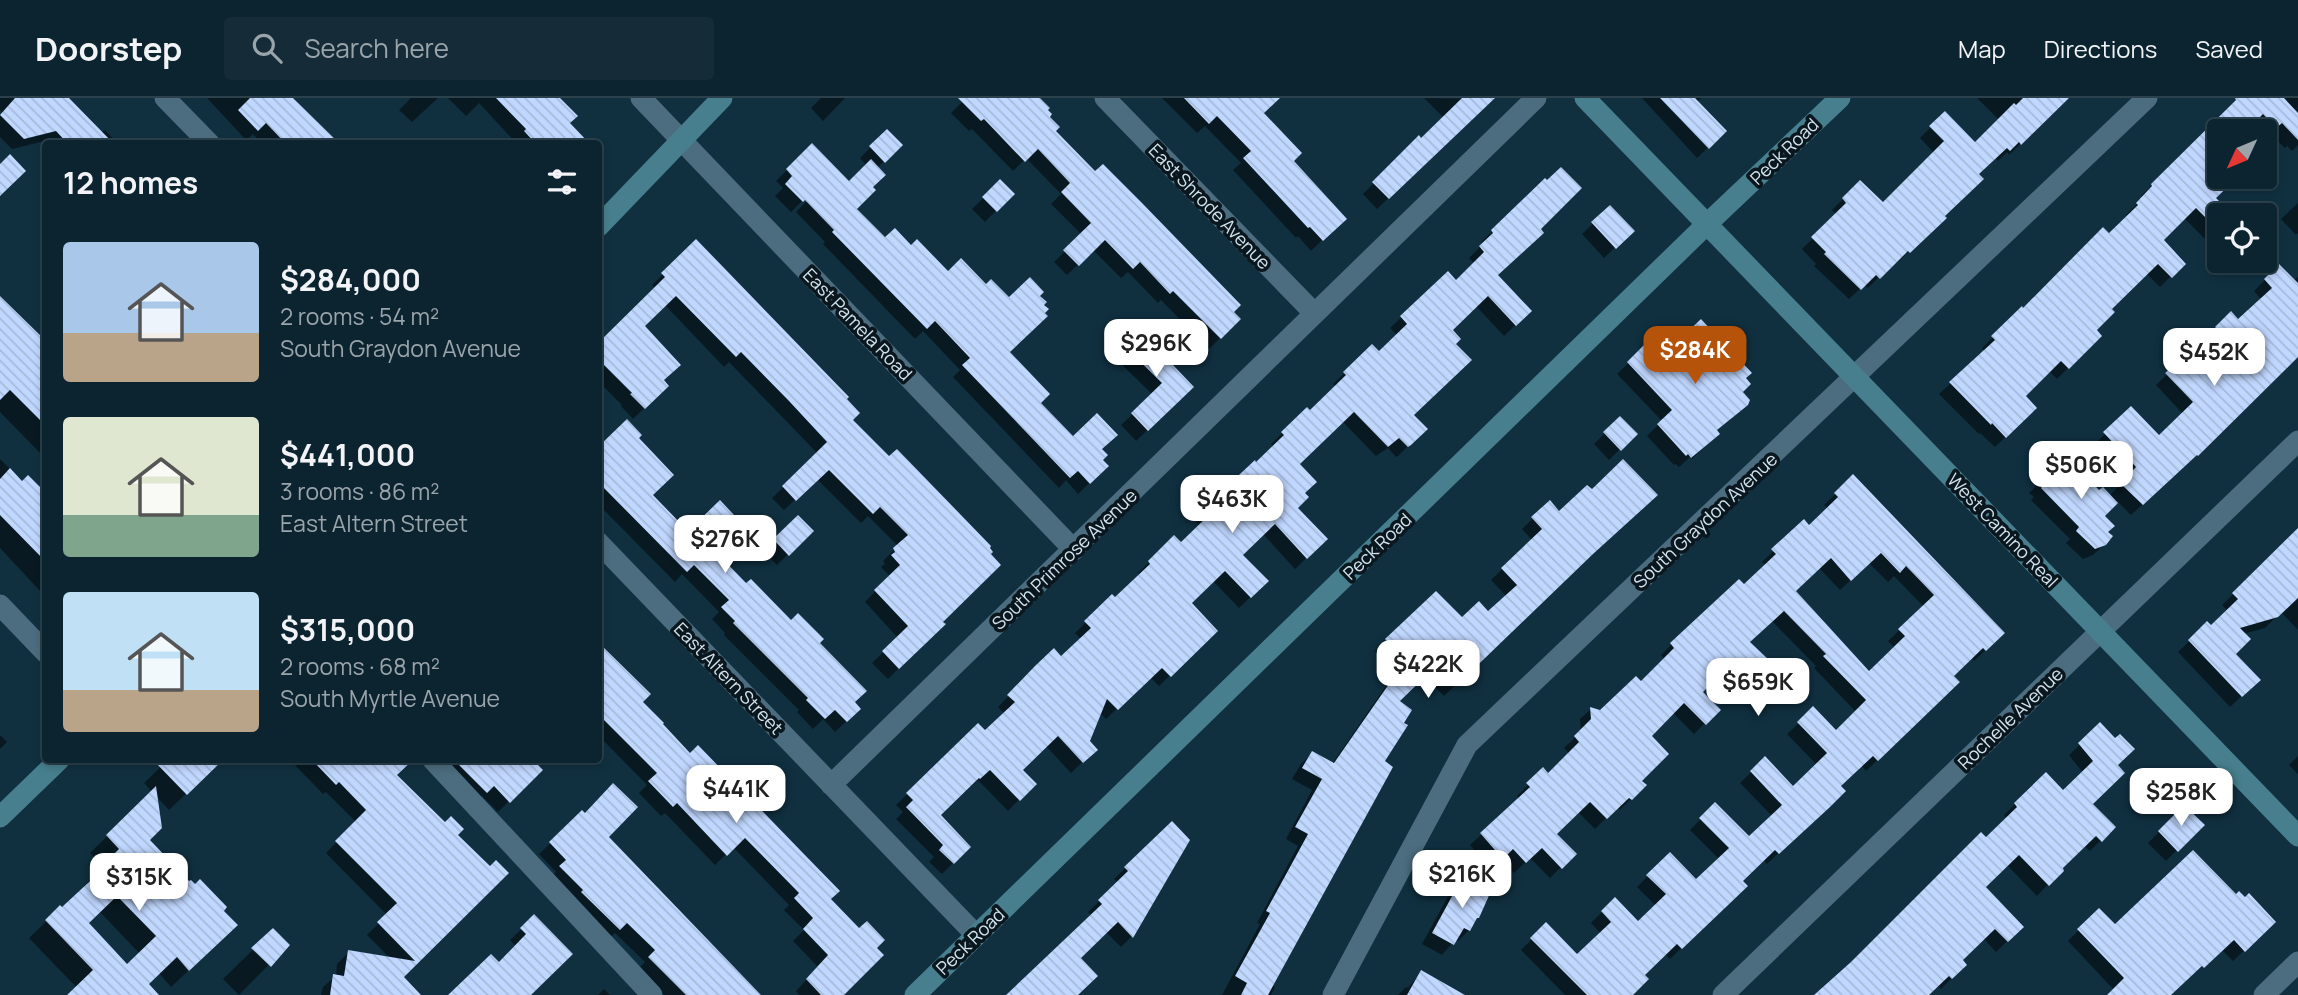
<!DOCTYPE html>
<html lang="en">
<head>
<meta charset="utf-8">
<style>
  :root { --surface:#0c2430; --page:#152c38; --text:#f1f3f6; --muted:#9aa4ab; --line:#2c414c; --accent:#b45309 }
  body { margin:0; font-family:Manrope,sans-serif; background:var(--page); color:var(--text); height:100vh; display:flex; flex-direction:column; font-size:26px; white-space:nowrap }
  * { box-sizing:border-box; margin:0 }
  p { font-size:23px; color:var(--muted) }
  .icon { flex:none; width:38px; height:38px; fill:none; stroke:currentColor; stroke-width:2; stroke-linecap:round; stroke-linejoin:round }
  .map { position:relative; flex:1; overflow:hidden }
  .side { position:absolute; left:42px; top:42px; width:560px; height:623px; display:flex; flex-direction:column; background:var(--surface); border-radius:7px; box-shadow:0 4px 10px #0003,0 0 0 2px var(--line) }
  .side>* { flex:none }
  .needle { width:46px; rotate:226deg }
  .fabs { position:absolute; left:2207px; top:21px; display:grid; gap:14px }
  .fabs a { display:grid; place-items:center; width:70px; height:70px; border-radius:7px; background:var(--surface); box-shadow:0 4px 10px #0003,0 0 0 2px var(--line); font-size:35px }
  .price { position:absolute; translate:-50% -60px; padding:0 16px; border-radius:14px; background:#fff; color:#222; font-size:23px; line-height:46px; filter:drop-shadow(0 2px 4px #0008) }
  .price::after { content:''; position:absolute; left:50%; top:42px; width:21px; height:16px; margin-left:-10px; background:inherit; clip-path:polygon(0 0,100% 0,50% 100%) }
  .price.selected { background:var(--accent); color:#fff }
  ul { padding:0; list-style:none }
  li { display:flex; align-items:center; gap:21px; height:175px; padding:0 21px }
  li span { display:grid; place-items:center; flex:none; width:196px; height:140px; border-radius:7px; color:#555 }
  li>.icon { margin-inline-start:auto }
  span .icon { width:84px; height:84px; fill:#fffc; stroke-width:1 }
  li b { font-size:30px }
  h2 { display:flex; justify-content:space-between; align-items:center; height:84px; padding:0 21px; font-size:30px }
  header { display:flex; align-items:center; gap:42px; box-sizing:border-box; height:98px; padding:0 35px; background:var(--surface); border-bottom:2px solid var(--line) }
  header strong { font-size:33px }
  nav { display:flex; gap:38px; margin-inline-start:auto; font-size:24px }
  .search { width:490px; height:63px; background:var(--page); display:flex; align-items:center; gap:18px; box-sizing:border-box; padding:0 24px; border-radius:7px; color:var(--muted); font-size:26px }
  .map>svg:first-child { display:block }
  .shadow { fill:#0007; fill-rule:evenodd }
  .building { fill:url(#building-back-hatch); fill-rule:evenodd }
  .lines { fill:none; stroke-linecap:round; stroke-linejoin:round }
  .street { stroke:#4c6d7f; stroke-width:21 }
  .secondary { stroke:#477f8e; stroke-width:21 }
  .labels { text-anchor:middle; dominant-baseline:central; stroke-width:7; stroke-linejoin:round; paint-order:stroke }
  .street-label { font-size:18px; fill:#d2e4ee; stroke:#0a171e }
</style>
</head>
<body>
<header>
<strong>Doorstep</strong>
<div class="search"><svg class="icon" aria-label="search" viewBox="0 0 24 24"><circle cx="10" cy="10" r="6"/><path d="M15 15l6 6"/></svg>Search here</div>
<nav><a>Map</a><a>Directions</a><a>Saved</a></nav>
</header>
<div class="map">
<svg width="2298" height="897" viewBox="0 0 2298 897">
  <defs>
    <pattern id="building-back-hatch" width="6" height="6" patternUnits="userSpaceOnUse" patternTransform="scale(1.75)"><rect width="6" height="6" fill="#c0d7ff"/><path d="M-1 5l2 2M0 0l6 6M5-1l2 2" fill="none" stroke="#a6bada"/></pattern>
  </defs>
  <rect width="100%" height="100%" fill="#103040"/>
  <path class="shadow" d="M0 0H68L101 35 105 32 118 46H47L45 43 12 51 0 39V17L3 15 0 12Z
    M207 0H293L298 4 296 6 337 46H262L253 36 246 42Z
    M411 0H438L412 24 399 12Z
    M448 0H557L568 25 585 46H517L479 5 466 18Z
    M821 0H845L823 23 811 10Z
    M966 0H1037L1053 33 1239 221 1209 251 1161 202 1158 205 1128 174 1121 180 1093 152 1067 177 1054 164 1082 137 1051 106 1061 96 1026 60 1013 73 972 31 969 33 951 15Z
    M1162 0H1265L1262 15 1291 63 1344 120 1311 153 1298 138 1296 140 1233 72 1241 65 1205 28 1197 35Z
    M1424 0 1491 1 1377 111 1363 96 1419 40 1421 42 1444 20Z
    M1642 0H1701L1697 4 1725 33 1697 60Z
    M1977 0H2067L2009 57 2007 54 1998 63 1995 59 1977 76 1943 118 1944 120 1898 164 1896 162 1868 190 1864 187 1849 201 1814 168 1816 166 1802 151 1837 117 1832 112 1860 84 1883 107 1934 55 1920 40 1945 15 1975 46 1999 22Z
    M2240 0H2298V47L2292 53 2287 48 2285 50 2275 41 2264 51V33H2219V79H2236L2214 100 2230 117H2219V135L2209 145 2184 120 2161 142 2184 165 2160 189 2146 175 2110 211 2094 233 2100 238 2057 281 2049 273 2024 298 2035 310 1995 349 1980 335 1979 336 1939 296 1985 254 1982 250 2022 211 2023 212 2128 119 2126 117 2143 100 2141 98Z
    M887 33 901 47 877 70 855 111 1008 254 1038 305 1073 341 1100 351 1101 362 1107 368 1078 396 1066 382 1059 390 953 279 960 272 923 233 915 241 823 146 825 144 796 114 813 97 810 95 791 114 775 98 783 90 776 83 812 47 849 85 867 68 860 60Z
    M1545 83 1496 178 1530 213 1504 238 1476 208 1451 232 1412 317 1425 331 1398 358 1396 359 1388 350 1376 358 1342 323 1298 366 1303 395 1296 410 1326 441 1295 471 1263 436 1241 457 1267 483 1239 510 1213 483 1189 506 1216 533 1159 588 1150 579 1106 621 1100 615 1088 644 1095 652 1071 675 1046 648 1021 672 1034 686 1008 713 978 682 939 718 969 749 942 776 929 764 934 759 896 721 903 714 896 707 978 628 985 635 1005 616 998 609 1036 570 1061 560 1081 541 1075 535 1112 499 1115 502 1140 477 1138 475 1174 440 1181 447 1200 428 1193 420 1223 391 1225 393 1256 366 1274 349 1271 346 1307 311 1310 314 1336 289 1333 286 1372 248 1379 255 1397 237 1390 230 1448 176 1456 184 1475 166 1469 160 1482 147 1481 144Z
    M1000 84 1012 96 985 124 972 111Z
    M2298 105V135L2296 137 2281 121Z
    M1610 109 1632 133 1604 160 1582 136Z
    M696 144 844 301 851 322 889 361 943 526 888 581 872 565 898 540 865 504 890 478 881 469 885 466 883 463 898 448 868 418 861 425 817 381 784 412 772 400 818 356 729 264 724 269 665 207 643 228 662 283 667 288 633 321 621 308 622 307 598 283V247L656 191 652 187Z
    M46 151V162L40 157Z
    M2279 168 2293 183 2298 179V256L2204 350 2131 417 2117 403 2102 418 2106 434 2105 446 2093 457 2083 461 2066 445 2070 441 2031 402 2034 399 2029 395 2065 360 2099 395 2109 398 2126 381 2094 347 2131 310 2159 339 2183 316 2156 287 2181 263 2187 270 2211 247 2205 241 2231 216 2238 224 2262 202 2254 193Z
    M0 200 46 246V361L0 314Z
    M1139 229 1149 245 1192 289 1136 343 1121 327 1153 297 1112 257Z
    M1645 249 1659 263 1744 281 1735 317 1716 333 1718 336 1692 361 1690 359 1679 369 1676 366 1674 367 1647 338 1662 323 1617 276Z
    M1620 320 1635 336 1609 362 1594 346Z
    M598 338 605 345 636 340 651 397 688 435H714L716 456 746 487 818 545 853 605 859 611 835 634 823 621 813 631 797 614 799 612 724 537 725 535 712 521 719 514 682 476 675 484 598 406Z
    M0 361 23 384 46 398V495L44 493 42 495 0 450Z
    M1853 379 2003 535 1974 563 1971 559 1952 578 1958 584 1866 673 1861 667 1839 688 1817 719 1767 766 1763 761 1740 783 1745 788 1670 861 1665 856 1643 877 1631 897H1565L1521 852 1546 827 1577 859 1601 836 1591 825 1615 801 1638 825 1656 808 1637 789 1670 756 1696 783 1719 761 1690 732 1715 706 1749 741 1772 718 1740 685 1765 661 1793 690 1817 667 1787 636 1798 626 1813 611 1836 634 1856 614 1814 570 1816 568 1772 523 1748 545 1765 562 1740 587 1724 571 1701 594 1718 612 1694 636 1672 614 1650 638 1640 683 1644 687 1620 712 1617 709 1595 731 1578 714 1555 736 1574 756 1550 780 1530 760 1514 775 1501 761 1491 770 1470 747 1520 700 1517 698 1543 672 1548 677 1570 656 1564 650 1581 634 1580 621 1591 611 1601 614 1641 585 1665 562 1661 557 1671 547 1739 484 1744 489 1766 468 1762 464 1804 423 1809 429 1828 411 1824 407ZM1869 465 1888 484 1894 478 1924 509 1888 543 1895 550 1869 576 1794 493 1819 470 1840 492Z
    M1549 405 1579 467 1444 598 1424 578 1397 604 1383 664 1271 887 1275 889 1271 897H1222L1260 826 1257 825 1298 748 1286 741 1312 692 1292 681 1301 666 1312 655 1332 666 1388 585 1376 573 1385 564 1375 553 1436 495 1462 521 1488 516 1507 499 1491 482 1532 442 1522 431Z
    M798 419 811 433 777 467 763 453Z
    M2298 434V532L2281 514 2265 530 2243 536 2233 556 2258 582 2230 609 2178 554 2207 526 2211 530 2228 513 2222 507Z
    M598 545 641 604 829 801 843 897H799L796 893 818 869 793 843 804 832 784 812 789 807 733 749 715 767 665 715 661 718 639 695 647 687 598 637Z
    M2100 627 2116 668 2091 706 2114 729 2090 753 2084 748 2037 798 2007 767 1984 789 2022 829 1996 854 1983 840 1960 862 1965 867 1941 891 1937 887 1927 897H1817L2007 721 2004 717 2046 676 2063 694 2083 675 2069 657Z
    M0 637 7 644 0 651Z
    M2298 658V676L2289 667Z
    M168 662H221L169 712 156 698 147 742 189 786 222 813 219 844 171 889 159 875 146 887 156 897H70L77 890 29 840 60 810 62 812 86 789 84 788 103 768 90 755 152 694 144 685ZM99 813 140 856 127 869 86 825Z
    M290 662H392L401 670 394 677 489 770 507 775 401 879 419 897H321L323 889 336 878 337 866 349 854 391 861 367 837 387 817 326 755 356 724 326 694 323 696Z
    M432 662H530L540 672 498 714 482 698 475 704Z
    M2184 709 2202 727 2166 763 2148 745Z
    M582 715 606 739 760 897H664L638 871 645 864 615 835 608 841 550 780 556 774 539 756Z
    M1171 725 1188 742 1131 839 1121 849 1106 834 1078 860 1077 897H1008L1092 818 1088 814 1118 785 1114 781Z
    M1463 780 1469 832 1458 843 1455 842 1442 857 1422 846 1452 791Z
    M2236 799 2274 824 2233 863 2222 852 2168 897H2109L2114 892 2068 843 2099 812 2115 829Z
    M534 819 529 897H450L499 867 517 849 510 842Z
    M273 832 288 847 239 897 223 881Z
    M1421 874 1461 897H1398L1406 889 1408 890Z
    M604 891 610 897H598Z"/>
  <path class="building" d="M15 0H69L114 46H68L56 33 24 41 0 17Z
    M250 0H293L340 46H286L266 25 258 33 238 12Z
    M496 0H560L578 18 570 25 590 46H536L524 33 526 31Z
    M958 0H1040L1050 10 1048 12 1052 16 1050 19 1060 29 1056 33 1095 73 1103 66 1142 105 1241 207 1234 214 1241 221 1221 241 1173 193 1170 196 1140 164 1133 171 1105 142 1079 168 1063 152 1091 125 1061 94 1070 85 1038 51 1025 64 984 21 981 23Z
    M1184 0H1280L1264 15 1302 55 1294 63 1347 121 1323 143 1310 129 1308 130 1243 60 1251 53 1217 18 1209 26Z
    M1462 0H1495L1389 101 1372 84 1419 37 1421 40Z
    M1660 0H1695L1727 33 1709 51Z
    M2023 0H2069L2021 47 2019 44 2010 53 2007 50 1979 76 1984 81 1945 118 1947 120 1910 155 1908 153 1880 181 1876 177 1861 192 1824 156 1826 154 1811 139 1846 105 1842 100 1860 82 1883 104 1944 43 1929 28 1945 13 1975 44 2014 5 2016 7Z
    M2235 0H2284L2298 15V42L2282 25 2276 30 2263 16 2256 23 2254 20 2241 33H2219V79H2238L2216 100 2233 117H2219V133L2196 110 2164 142 2186 166 2172 180 2158 166 2112 211 2115 214 2097 232 2102 238 2069 271 2061 263 2026 298 2037 310 2006 340 1992 325 1991 327 1949 284 1995 242 1991 238 2022 208 2023 210 2103 129 2109 135 2138 107 2136 105 2152 88 2151 86 2236 2Z
    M887 31 903 47 885 65 869 48Z
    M812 45 849 83 871 61 886 77 873 89 876 92 857 111 885 139 895 130 911 147 917 141 948 173 961 160 986 186 991 181 1009 199 1030 179 1044 194 1040 198 1047 204 1044 207 1049 211 1045 215 1048 218 1010 254 1050 296 1041 305 1073 338 1097 315 1118 337 1102 351 1108 357 1103 362 1109 368 1090 386 1078 373 1070 380 962 267 970 260 935 223 927 231 832 134 834 132 805 102 803 104 785 86 792 78 786 71Z
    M10 56 26 73 0 98V66Z
    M1561 69 1582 90 1541 131 1544 135 1498 177 1532 213 1516 228 1488 198 1453 232 1461 241 1456 246 1472 262 1414 317 1428 331 1411 347 1408 349 1399 340 1388 349 1354 314 1300 366 1317 384 1305 395 1309 399 1298 410 1328 441 1307 461 1275 426 1243 457 1269 483 1251 500 1225 473 1192 505 1218 533 1171 579 1162 570 1118 612 1107 601 1090 643 1098 652 1083 665 1058 638 1023 672 1037 686 1020 703 990 672 980 681 979 680 941 717 971 749 954 766 939 752 943 747 906 709 913 702 906 695 978 625 985 632 1015 604 1007 597 1035 568 1054 550 1061 558 1091 530 1084 523 1112 496 1115 499 1150 466 1148 463 1174 437 1181 444 1210 416 1203 408 1223 388 1225 390 1255 362 1256 364 1284 337 1281 334 1307 309 1310 312 1346 277 1343 274 1372 246 1379 253 1407 226 1400 218 1448 173 1456 182 1484 154 1479 148 1493 135 1491 132 1545 80 1547 82Z
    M1000 81 1015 96 997 114 982 99Z
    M1610 107 1635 133 1616 151 1591 124Z
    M696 141 849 299 847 301 860 315 853 322 889 358 897 351 991 448 990 450 993 454 991 456 1001 467 943 524 946 526 899 571 882 553 908 528 874 492 900 467 891 457 895 454 893 450 908 437 880 409 873 416 829 372 796 403 782 388 827 344 789 303 741 254 736 259 676 198 645 228 681 267 664 282 669 288 645 311 630 296 632 295 598 261V245L665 179 661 175Z
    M2279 166 2298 185V259L2198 358 2197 357 2143 407 2120 385 2136 369 2103 334 2131 308 2159 337 2193 304 2165 275 2181 261 2187 267 2221 235 2215 229 2231 213 2238 221 2272 190 2264 181Z
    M0 198 46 243V328L10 292 0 302Z
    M1701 221 1752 275 1746 280 1751 286 1743 294 1750 302 1748 307 1717 332 1720 336 1691 360 1688 356 1686 358 1657 326 1672 312 1627 264 1645 246 1659 261Z
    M1139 227 1154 242 1152 245 1194 289 1148 333 1131 315 1162 285 1121 245Z
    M1620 318 1638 336 1621 353 1603 334Z
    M627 321 642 337 639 340 674 377 653 397 688 433 720 402 734 417 717 434 728 447 718 456 746 485 751 481 791 522 798 515 824 541 820 545 867 593 855 604 861 611 847 624 835 612 825 621 806 602 808 600 733 525 735 523 721 509 729 502 694 467 687 474 598 384V349Z
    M2065 357 2099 392 2103 389 2118 405 2105 418 2115 428 2108 434 2113 438 2106 447 2095 451 2076 433 2079 429 2041 390 2043 387 2039 383Z
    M1623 361 1658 397 1593 456 1456 588 1436 568 1400 603 1412 612 1404 625 1408 627 1385 663 1393 669 1268 897H1241L1247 885 1235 878 1270 815 1266 813 1308 736 1295 729 1322 681 1302 670 1312 653 1334 665 1398 573 1386 561 1395 552 1385 541 1436 493 1462 519 1479 503 1488 513 1517 487 1501 470 1542 431 1531 419 1550 402 1559 413 1587 387 1592 391Z
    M10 370 22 383 28 377 46 395V464L0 417V381Z
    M1853 376 2005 535 1986 553 1983 550 1954 578 1960 584 1878 663 1873 658 1841 688 1846 693 1830 709 1779 756 1775 752 1743 783 1748 788 1682 851 1677 846 1645 877 1649 881 1633 897H1587L1530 840 1546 824 1577 856 1611 824 1601 813 1615 799 1638 823 1666 796 1646 777 1670 754 1696 781 1729 750 1699 720 1715 704 1749 738 1782 707 1750 673 1765 658 1793 688 1827 655 1797 624 1813 608 1836 632 1866 602 1823 558 1826 556 1784 513 1750 544 1768 561 1753 577 1736 562 1703 594 1721 612 1706 627 1684 605 1652 638 1669 656 1642 683 1647 687 1632 702 1629 700 1607 721 1590 704 1557 736 1577 756 1562 771 1542 750 1526 765 1513 751 1503 761 1480 735 1530 689 1526 685 1543 669 1548 675 1579 644 1574 638 1591 621 1590 609 1600 612 1636 578 1641 583 1674 550 1670 545 1739 481 1744 486 1776 456 1771 451 1804 421 1809 427 1838 399 1834 395ZM1881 455 1900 475 1906 468 1934 497 1898 531 1905 538 1869 573 1796 493 1831 460 1851 483Z
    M798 417 814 433 789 458 773 441Z
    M2298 430V500L2278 519 2240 530 2251 541 2236 556 2261 582 2242 599 2188 542 2207 523 2211 527 2238 501 2232 495Z
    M598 544 651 596 643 604 664 625 663 626 690 655 698 647 801 753 840 793 831 801 859 830 867 823 885 842 877 850 884 857 844 897H821L806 881 828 857 803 831 813 820 794 800 799 795 745 740 727 758 677 705 673 709 648 683 657 675 598 616Z
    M2100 624 2115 640 2120 636 2135 651 2118 667 2125 675 2093 706 2116 729 2102 744 2096 738 2063 770 2064 773 2049 788 2019 757 1986 789 2024 829 2008 844 1995 831 1963 862 1967 867 1952 881 1949 878 1929 897H1814L1851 864 1981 734 1986 739 2017 709 2014 705 2046 674 2063 692 2093 663 2078 645Z
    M153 662H223L187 697Z
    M312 662H413L397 677 445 724 451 718 464 731 458 737 490 768 496 762 509 775 404 879 421 897H330L333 876 344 878 348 852 415 863 377 824 397 805 335 743 366 712 339 684 336 687Z
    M454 662H533L543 672 510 705 494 688 487 695Z
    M613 685 638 709 609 739 761 897H686L648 859 655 852 627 825 620 832 581 794 583 792 559 768 566 762 549 744 582 712 585 715Z
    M156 688 162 730 150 742 189 783 191 782 195 786 200 781 227 809 224 813 238 827 189 873 177 859 149 886 159 897H67L93 872 45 822 60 807 62 809 102 772 100 770 119 751 106 737ZM117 798 156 838 127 866 89 825Z
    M2184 707 2205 727 2178 754 2158 733Z
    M1172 723 1190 742 1133 840 1118 824 1081 860 1098 878 1078 897H1006L1102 806 1098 802 1128 773 1124 769Z
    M2193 752 2236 796 2239 793 2245 799 2249 795 2276 824 2245 854 2234 842 2204 870 2202 868 2171 897H2107L2124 880 2077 831 2099 810 2115 826Z
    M1463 778 1491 793 1479 820H1477L1470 833 1464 830 1454 847 1432 835Z
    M534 816 573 856 531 897H448L491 856 499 864 526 836 520 830Z
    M273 830 290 847 271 869 251 850Z
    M1421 872 1465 897H1407Z"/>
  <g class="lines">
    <path class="street" d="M165 0 210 46
      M641 0 1074 452
      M1105 0 1314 215
      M598 444 976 837
      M0 507 46 555
      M433 662 652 897
      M831 687 1536 0
      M1333 897 1467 647 2147 0
      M1723 897 2298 343
      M2264 897 2298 864"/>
    <path class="secondary" d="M1585 0 2298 738
      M598 129 722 0
      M0 719 59 662
      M915 897 1707 126 1840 0"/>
  </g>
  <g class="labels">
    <g class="street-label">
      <text transform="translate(1784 53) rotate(-44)">Peck Road</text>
      <text transform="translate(1210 108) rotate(46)">East Shrode Avenue</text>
      <text transform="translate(858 226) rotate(46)">East Pamela Road</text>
      <text transform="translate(1705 422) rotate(-43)">South Graydon Avenue</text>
      <text transform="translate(2003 432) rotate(46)">West Camino Real</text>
      <text transform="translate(1377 448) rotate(-44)">Peck Road</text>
      <text transform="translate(1064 461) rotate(-44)">South Primrose Avenue</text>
      <text transform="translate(729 580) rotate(46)">East Altern Street</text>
      <text transform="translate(2010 620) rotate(-44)">Rochelle Avenue</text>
      <text transform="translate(970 843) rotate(-44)">Peck Road</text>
    </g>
  </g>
</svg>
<div class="fabs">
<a><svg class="needle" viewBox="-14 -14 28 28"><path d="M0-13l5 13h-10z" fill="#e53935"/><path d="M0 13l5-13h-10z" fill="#9aa4ab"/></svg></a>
<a><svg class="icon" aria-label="locate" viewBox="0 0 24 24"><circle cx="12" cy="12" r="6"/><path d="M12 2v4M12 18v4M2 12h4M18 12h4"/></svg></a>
</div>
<b class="price" style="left:1156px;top:281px">$296K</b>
<b class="price selected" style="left:1695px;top:288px">$284K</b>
<b class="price" style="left:2214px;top:290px">$452K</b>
<b class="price" style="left:2081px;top:403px">$506K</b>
<b class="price" style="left:1232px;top:437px">$463K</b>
<b class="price" style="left:725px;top:477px">$276K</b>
<b class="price" style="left:1428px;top:602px">$422K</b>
<b class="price" style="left:1758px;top:620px">$659K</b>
<b class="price" style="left:736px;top:727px">$441K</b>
<b class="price" style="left:2181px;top:730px">$258K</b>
<b class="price" style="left:1462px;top:812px">$216K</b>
<b class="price" style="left:139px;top:815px">$315K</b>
<section class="side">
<h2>12 homes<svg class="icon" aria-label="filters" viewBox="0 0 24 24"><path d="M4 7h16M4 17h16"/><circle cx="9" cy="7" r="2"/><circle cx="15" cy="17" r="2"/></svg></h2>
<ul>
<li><span style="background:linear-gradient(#a9c7e8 65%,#b9a48a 0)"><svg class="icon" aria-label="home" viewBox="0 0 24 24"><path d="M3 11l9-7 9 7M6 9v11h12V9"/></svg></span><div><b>$284,000</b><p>2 rooms · 54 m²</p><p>South Graydon Avenue</p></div></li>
<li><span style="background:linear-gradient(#dfe7d0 70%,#7fa58c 0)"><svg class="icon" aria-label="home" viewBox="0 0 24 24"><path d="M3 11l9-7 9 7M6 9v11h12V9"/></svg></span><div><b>$441,000</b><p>3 rooms · 86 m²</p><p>East Altern Street</p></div></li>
<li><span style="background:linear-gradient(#bfe0f5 70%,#b9a48a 0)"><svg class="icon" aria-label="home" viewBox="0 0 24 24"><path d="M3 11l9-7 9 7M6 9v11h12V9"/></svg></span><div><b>$315,000</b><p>2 rooms · 68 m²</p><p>South Myrtle Avenue</p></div></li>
</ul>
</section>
</div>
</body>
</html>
